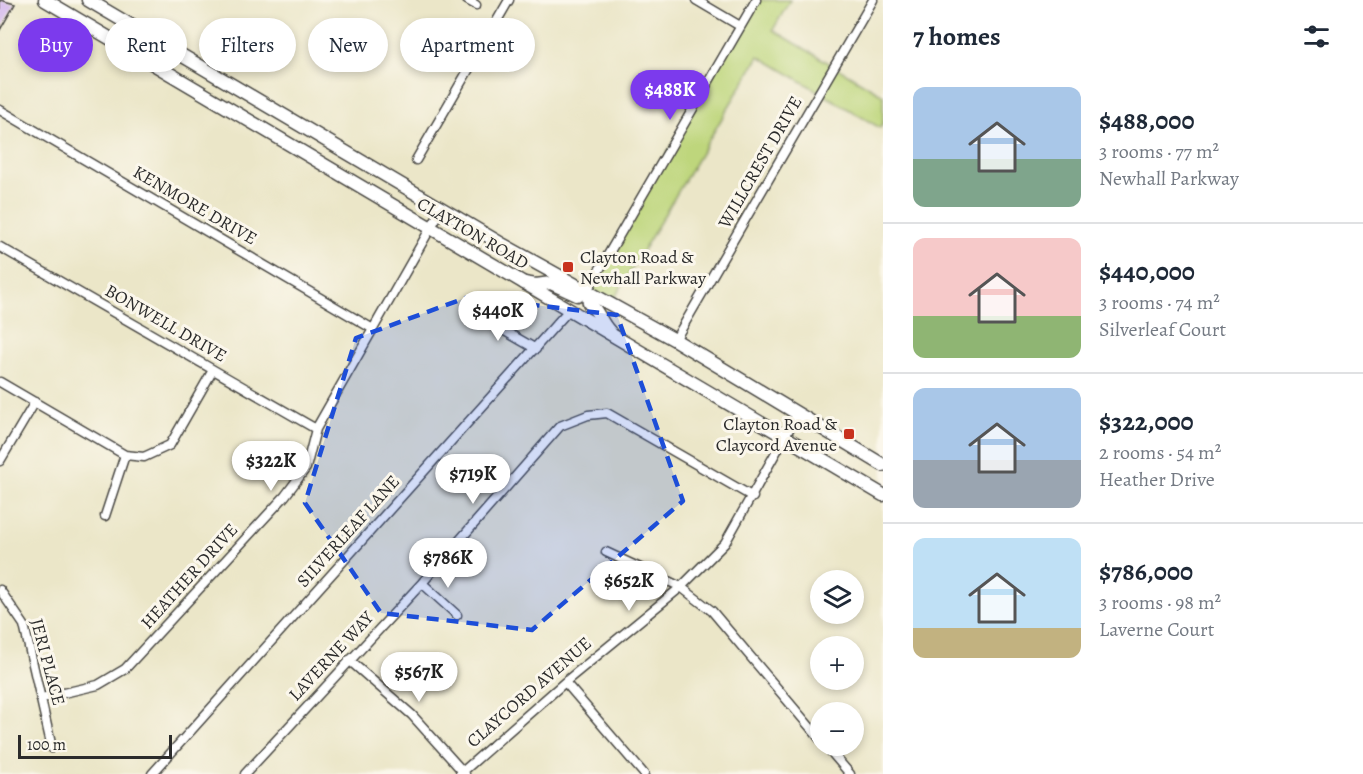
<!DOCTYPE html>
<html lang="en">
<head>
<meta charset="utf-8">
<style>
  :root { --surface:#fff; --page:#f6f6f7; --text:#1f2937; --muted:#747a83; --line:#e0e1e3; --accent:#7c3aed }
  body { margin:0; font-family:Alegreya,serif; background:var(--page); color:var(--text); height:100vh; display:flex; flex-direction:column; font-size:22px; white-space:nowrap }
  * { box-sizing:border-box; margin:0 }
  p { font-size:20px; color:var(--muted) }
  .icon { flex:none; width:33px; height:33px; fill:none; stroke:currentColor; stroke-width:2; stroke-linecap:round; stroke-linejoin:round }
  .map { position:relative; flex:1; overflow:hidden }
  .panel { display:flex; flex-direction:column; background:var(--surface); width:480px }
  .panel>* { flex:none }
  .guide { position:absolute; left:18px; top:18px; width:570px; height:54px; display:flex; gap:12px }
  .controls { position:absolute; left:810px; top:570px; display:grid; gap:12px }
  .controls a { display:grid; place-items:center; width:54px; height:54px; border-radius:50%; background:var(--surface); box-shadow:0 3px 9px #0003; font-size:30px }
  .scale { position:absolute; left:18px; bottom:15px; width:154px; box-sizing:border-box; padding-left:6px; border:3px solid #2b2b2b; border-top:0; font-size:16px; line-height:21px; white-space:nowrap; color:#2b2b2b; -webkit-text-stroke:4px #fbf7ec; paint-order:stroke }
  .price { position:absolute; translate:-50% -51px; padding:0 14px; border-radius:21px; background:#fff; color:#222; font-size:20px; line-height:39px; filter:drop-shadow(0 2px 3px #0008) }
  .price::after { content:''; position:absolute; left:50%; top:36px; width:18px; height:14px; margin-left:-9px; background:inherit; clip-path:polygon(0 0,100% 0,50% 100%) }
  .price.current { background:var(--accent); color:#fff }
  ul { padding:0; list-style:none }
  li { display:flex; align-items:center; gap:18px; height:150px; padding:0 30px }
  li+li { border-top:2px solid var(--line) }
  li span { display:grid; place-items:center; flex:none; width:168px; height:120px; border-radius:12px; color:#555 }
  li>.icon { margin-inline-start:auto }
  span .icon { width:72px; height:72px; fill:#fffc; stroke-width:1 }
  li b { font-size:26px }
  h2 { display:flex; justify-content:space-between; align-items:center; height:72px; padding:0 30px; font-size:26px }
  .pill { padding:0 21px; border-radius:27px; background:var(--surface); box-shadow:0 3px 9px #0003; font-size:21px; line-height:54px }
  .pill.current { background:var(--accent); color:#fff }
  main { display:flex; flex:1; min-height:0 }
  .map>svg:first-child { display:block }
  .green { fill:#bed67b; stroke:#748053; stroke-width:1.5 }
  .building { fill:#ccabed }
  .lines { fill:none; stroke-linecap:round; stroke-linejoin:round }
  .minor-casing { stroke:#484743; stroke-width:11 }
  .secondary-casing { stroke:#484743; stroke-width:15 }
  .primary-casing { stroke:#484743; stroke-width:15 }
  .minor { stroke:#fff; stroke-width:8 }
  .secondary { stroke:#fff; stroke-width:12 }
  .primary { stroke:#fff; stroke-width:12 }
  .marked { fill:#1d4ed8; fill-opacity:0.2; stroke:#1d4ed8; stroke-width:4.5; stroke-dasharray:12 8; stroke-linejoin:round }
  .poi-dot { fill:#c8321e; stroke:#fbf7ec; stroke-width:2 }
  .labels { text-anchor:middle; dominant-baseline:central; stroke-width:6; stroke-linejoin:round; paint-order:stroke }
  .street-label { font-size:18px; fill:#2b2b2b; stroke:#fbf7ec }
  .poi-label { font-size:18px; fill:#2b2b2b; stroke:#fbf7ec; text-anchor:start }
</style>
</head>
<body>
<main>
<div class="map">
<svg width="883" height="774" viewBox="0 0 883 774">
  <rect width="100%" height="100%" fill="#fbf7ec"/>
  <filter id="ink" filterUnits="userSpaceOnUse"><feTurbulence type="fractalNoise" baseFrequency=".0167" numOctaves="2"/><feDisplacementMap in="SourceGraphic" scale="12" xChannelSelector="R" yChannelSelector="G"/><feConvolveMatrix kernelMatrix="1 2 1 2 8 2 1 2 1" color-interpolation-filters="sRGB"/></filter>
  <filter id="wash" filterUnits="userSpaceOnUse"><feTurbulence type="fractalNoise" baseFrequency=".008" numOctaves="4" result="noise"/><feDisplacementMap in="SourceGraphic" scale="24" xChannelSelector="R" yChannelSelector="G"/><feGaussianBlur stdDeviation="1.35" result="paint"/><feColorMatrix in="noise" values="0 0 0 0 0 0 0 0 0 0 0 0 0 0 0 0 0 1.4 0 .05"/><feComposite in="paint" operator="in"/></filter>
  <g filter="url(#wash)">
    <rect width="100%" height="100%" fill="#ebe6c8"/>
    <path class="green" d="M756 0H790L773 30 883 95V123L880 128 759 56 611 304 587 291Z"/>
    <g id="blocks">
      <path class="building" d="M0 0 15 4 0 30Z"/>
    </g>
  </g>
  <g filter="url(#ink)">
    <use href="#blocks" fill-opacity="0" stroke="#484743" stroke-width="1.5"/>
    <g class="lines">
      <defs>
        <path id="minor" d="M467 0 476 5
          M696 0 740 26
          M0 110 373 329
          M416 160 509 0
          M0 247 316 429
          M587 291 756 0
          M468 315 484 319 536 349
          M675 340 873 0
          M0 382 125 455 144 457 170 445 213 370
          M0 461 35 402
          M105 516 125 455
          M606 552 681 587 712 611 820 739
          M422 583 457 615
          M0 590 24 625 52 748
          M349 660 412 715 465 774
          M565 682 644 774
          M42 698 98 685 125 669 285 496 306 468 316 429 442 208
          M826 746 850 774
          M152 774 569 310
          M245 774 422 583 560 426 588 415 607 413 753 497
          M460 774 565 682 681 587 725 543 797 415"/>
        <path id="secondary" d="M524 283 536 285 551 283 577 295 587 291 589 303C599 311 600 322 610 332"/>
        <path id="primary" d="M45 0 883 495
          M88 0 500 243 675 340 883 465"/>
      </defs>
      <use href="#minor" class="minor-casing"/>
      <use href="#secondary" class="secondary-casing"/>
      <use href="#primary" class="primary-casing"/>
      <use href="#minor" class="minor"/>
      <use href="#secondary" class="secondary"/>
      <use href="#primary" class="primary"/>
    </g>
  </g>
  <path class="marked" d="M468 297 617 315 683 501 532 630 381 613 305 503 356 338Z"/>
  <g class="poi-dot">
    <rect x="562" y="261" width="12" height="12" rx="3"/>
    <rect x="843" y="428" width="12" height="12" rx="3"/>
  </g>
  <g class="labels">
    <g class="street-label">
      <text transform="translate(760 162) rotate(-60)">WILLCREST DRIVE</text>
      <text transform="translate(195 205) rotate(30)">KENMORE DRIVE</text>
      <text transform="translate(473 233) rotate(30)">CLAYTON ROAD</text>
      <text transform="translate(166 323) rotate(30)">BONWELL DRIVE</text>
      <text transform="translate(348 531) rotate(-48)">SILVERLEAF LANE</text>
      <text transform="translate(189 576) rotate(-48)">HEATHER DRIVE</text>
      <text transform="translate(331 656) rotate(-47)">LAVERNE WAY</text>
      <text transform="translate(48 662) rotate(75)">JERI PLACE</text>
      <text transform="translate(529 692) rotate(-41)">CLAYCORD AVENUE</text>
    </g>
    <g class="poi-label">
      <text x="580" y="257">Clayton Road &amp;<tspan x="580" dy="21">Newhall Parkway</tspan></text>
      <text x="837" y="424" text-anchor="end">Clayton Road &amp;<tspan x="837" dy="21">Claycord Avenue</tspan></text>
    </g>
  </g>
</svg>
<div class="controls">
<a><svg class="icon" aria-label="layers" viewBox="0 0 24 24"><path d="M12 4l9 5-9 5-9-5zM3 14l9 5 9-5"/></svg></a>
<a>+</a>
<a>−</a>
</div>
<div class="scale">100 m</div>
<b class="price current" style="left:670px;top:121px">$488K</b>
<b class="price" style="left:498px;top:342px">$440K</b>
<b class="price" style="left:271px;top:492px">$322K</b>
<b class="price" style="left:473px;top:505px">$719K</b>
<b class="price" style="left:448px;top:589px">$786K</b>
<b class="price" style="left:629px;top:612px">$652K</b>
<b class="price" style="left:419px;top:703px">$567K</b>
<div class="guide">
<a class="pill current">Buy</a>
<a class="pill">Rent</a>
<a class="pill">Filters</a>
<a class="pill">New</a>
<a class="pill">Apartment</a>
</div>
</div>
<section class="panel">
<h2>7 homes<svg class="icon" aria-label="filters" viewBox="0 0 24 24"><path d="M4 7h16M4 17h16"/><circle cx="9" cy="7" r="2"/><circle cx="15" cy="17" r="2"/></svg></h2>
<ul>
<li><span style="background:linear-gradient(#a9c7e8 60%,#7fa58c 0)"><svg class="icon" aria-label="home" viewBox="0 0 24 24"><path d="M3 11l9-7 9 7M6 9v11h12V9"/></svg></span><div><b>$488,000</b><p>3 rooms · 77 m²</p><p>Newhall Parkway</p></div></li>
<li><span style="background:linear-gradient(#f6c9c9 65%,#8fb573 0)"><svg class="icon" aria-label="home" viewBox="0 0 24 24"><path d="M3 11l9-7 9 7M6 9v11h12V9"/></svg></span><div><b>$440,000</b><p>3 rooms · 74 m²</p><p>Silverleaf Court</p></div></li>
<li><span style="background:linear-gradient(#a9c7e8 60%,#9aa5b1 0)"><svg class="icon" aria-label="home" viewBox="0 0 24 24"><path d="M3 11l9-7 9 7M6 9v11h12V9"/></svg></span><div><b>$322,000</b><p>2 rooms · 54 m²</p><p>Heather Drive</p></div></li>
<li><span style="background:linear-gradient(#bfe0f5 75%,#c2b280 0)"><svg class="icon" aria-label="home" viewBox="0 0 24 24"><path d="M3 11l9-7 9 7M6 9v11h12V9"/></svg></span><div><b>$786,000</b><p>3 rooms · 98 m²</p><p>Laverne Court</p></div></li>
</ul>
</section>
</main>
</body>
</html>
